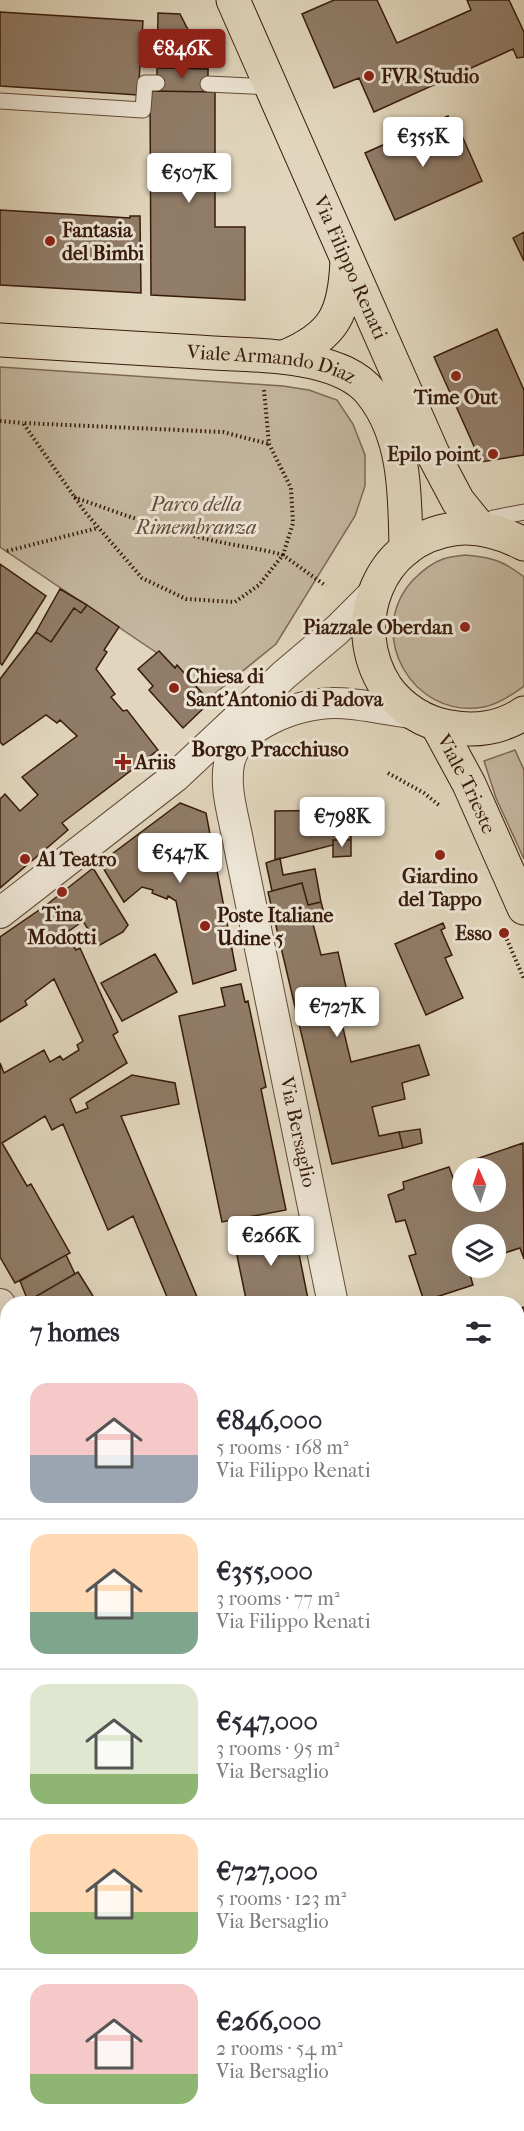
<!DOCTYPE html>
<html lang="en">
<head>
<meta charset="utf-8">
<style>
  :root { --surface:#fff; --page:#f2f2f3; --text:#2b2b33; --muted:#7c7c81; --line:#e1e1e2; --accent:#8f2418 }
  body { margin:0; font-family:"IM FELL French Canon",serif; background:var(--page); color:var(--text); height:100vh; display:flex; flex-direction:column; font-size:22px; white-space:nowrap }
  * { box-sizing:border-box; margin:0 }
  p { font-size:20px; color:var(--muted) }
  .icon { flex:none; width:33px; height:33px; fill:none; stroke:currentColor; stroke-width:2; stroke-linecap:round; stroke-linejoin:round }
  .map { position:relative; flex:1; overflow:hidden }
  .drawer { position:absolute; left:0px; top:1296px; width:525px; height:836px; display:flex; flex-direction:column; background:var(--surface); border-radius:24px 24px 0 0; box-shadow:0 6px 24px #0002 }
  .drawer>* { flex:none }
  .needle { width:39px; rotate:357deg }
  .controls { position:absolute; left:452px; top:1158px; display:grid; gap:12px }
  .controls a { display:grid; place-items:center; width:54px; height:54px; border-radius:50%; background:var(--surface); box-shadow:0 6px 24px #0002; font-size:30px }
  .price { position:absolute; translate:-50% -51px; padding:0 14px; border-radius:6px; background:#fff; color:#222; font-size:20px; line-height:39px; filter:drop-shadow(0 2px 3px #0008) }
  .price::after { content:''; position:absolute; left:50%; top:36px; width:18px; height:14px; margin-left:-9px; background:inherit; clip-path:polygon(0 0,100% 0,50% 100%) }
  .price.active { background:var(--accent); color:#fff }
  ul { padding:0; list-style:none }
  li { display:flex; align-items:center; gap:18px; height:150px; padding:0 30px }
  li+li { border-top:2px solid var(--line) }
  li span { display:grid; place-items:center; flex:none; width:168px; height:120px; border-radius:18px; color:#555 }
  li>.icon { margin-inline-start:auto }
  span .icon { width:72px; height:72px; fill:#fffc; stroke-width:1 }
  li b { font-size:26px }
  h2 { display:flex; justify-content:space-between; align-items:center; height:72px; padding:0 30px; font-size:26px }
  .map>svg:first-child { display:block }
  .green { fill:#c4b69f; stroke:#7e6855; stroke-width:1.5 }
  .building { fill:#907c68; stroke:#381b0b; stroke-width:1.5 }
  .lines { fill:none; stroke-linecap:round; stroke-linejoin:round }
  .service-casing { stroke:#624a38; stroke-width:17 }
  .minor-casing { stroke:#624a38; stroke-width:32 }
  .primary-casing { stroke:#381b0b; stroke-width:35 }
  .path { stroke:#381b0b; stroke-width:4; stroke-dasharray:1.5 3; stroke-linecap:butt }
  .service { stroke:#ece4d4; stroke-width:15 }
  .minor { stroke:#ece4d4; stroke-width:30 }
  .primary { stroke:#e1d6bd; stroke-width:33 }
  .poi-dot { fill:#8f2418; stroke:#ece4d4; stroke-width:2 }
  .labels { text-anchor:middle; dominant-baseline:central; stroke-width:6; stroke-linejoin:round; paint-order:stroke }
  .poi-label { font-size:20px; font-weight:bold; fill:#381b0b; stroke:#ece4d4; text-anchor:start }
  .street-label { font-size:20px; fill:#381b0b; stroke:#ece4d4 }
  .park-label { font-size:20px; font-style:italic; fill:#624a37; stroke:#ece4d4 }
  .neighbourhood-label { font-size:21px; font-weight:bold; fill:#381b0b; stroke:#ece4d4 }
</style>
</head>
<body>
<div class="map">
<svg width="524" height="2131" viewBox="0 0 524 2131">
  <rect width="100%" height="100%" fill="#e1d6bd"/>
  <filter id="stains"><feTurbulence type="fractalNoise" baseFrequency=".00333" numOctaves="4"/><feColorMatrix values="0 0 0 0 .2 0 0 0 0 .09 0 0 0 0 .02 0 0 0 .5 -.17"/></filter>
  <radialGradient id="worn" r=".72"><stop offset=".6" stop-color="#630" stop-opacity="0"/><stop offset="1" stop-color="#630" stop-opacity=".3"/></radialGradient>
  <path class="green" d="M0 367 283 386 309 390 337 400 353 424 365 455V486L355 516 276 644 208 699 177 666 175 668 160 652 157 653 0 547Z
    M465 555C491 557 504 561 524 577V686C512 695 499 704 484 707 412 720 364 633 413 580 422 571 431 563 443 559 450 557 458 556 465 555Z
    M515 750 524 770V859L496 798 484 761Z
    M524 1874V2131H370L373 2124H518V1880Z"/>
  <path class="building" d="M334 0H377L397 43 471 10 467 0H509L524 32V57L517 58 513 49 374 112 359 78 334 88 302 14Z
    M0 12 143 21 138 95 0 86Z
    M158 13 180 14 208 69 157 68Z
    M157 68 208 69V92L157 91Z
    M150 91 215 92V227H245V300L151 295Z
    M448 116 459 140 463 138 482 181 395 220 365 153Z
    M0 210 130 218V216H140L141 293 0 285Z
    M524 232V261L513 238Z
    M497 329 524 390V455L481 462 434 357Z
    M0 564 46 596 2 665 0 663Z
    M60 589 87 605 81 613 74 608 51 642 36 632Z
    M87 605 119 627 104 650 107 652 96 669 115 694 111 697 123 711 127 710 158 750 62 823 68 830 0 888V799L5 794 20 811 38 795 22 777 77 736 60 720 57 723 46 715 3 745 0 742V679L36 632 51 642 74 608 81 613Z
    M159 651 175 668 177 665 210 702 183 728 149 690 153 686 138 669Z
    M180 803 206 813 236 970 193 984 176 901 168 896 167 899 152 893 153 890 142 887 124 902 100 863Z
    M351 810V840H333V845L275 860V811Z
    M333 840H351V856L333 857Z
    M280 858 283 875 315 869 321 902 308 905 302 883 272 891 266 863Z
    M93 868 128 925 123 932 98 946 83 921 65 934 76 950 80 948 118 1032 113 1035 127 1063 70 1099 76 1113 88 1108 86 1103 132 1075 175 1083 179 1104 121 1116 200 1304H170L133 1216 108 1230 63 1124 52 1130 45 1116 2 1143 27 1186 31 1184 70 1253 15 1283 0 1257V1063L4 1073 44 1050 50 1062 60 1056 63 1060 79 1050 77 1045 83 1041 54 979 25 1001 27 1005 0 1022V937L45 906Z
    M302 883 308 905 321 902 325 917 312 920 321 955 338 952 351 1009 339 1011 351 1062 419 1045 429 1075 402 1083 405 1099 372 1107 379 1136 399 1132 403 1148 332 1164 268 892Z
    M443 923 445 928 441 930 452 955 445 958 463 998 426 1015 395 944Z
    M155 954 177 992 122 1021 101 983Z
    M241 984 245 1002 248 1001 266 1087 261 1089 286 1210 222 1222 179 1016 225 1006 221 988Z
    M420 1129 422 1143 403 1148 399 1132Z
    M523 1143 524 1259 520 1248 495 1256V1234H462V1268H468L473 1285 424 1301 409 1256 416 1254 405 1220 396 1222 388 1195 404 1189 403 1182 449 1167 458 1191 462 1189V1202H495V1168H479L476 1159Z
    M293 1224 309 1304H247L233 1236Z
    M66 1255 75 1274 28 1301 20 1281Z
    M78 1272 98 1304H29L28 1301Z
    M524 1307V1446L518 1448V1379H519L518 1309Z
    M0 1356 8 1369V1447L0 1452Z
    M524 1704V1767L518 1768V1706Z
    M8 1903V1950L0 1956V1909Z
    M8 1952V2028L0 2033V1958Z
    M229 2124H312L309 2131H225Z"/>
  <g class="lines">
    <defs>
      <path id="service" d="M208 84 271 87
        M0 101 143 110 145 83H157
        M483 526 493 518 524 512"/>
      <path id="minor" d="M0 913 175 777 284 675 337 630 374 593
        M0 1304 8 1318
        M333 1304 239 846C235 821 224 790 229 764 236 725 299 703 334 703 360 703 386 710 412 713
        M518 1832 524 1825
        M344 2131 348 2124"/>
      <g id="primary">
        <path id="s1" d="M233 0 433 454 458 501 480 528"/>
        <path id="s2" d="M0 340C66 344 133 348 199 352 237 355 276 354 312 362 334 367 357 375 371 393 406 436 405 497 406 549"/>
        <path d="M284 357C335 336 345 313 347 260"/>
        <path d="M524 544C502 533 479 525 454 529 378 539 346 625 386 687 401 708 424 723 450 727 475 732 502 728 524 713"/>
        <path id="s3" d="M437 725 469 784 524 908"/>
      </g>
    </defs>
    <use href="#service" class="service-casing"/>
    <use href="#minor" class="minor-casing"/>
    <use href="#primary" class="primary-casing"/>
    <path class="path" d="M264 390 269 444 291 488 293 523 283 555 326 586
      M0 421 23 423
      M74 497C119 513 164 530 211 540 235 546 259 548 283 555L259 585 235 602 186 599 142 578 85 512 23 423 223 432 269 444
      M7 551 98 528
      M388 773 424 793 440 806
      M505 935 524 979
      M434 2124 436 2131"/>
    <use href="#service" class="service"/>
    <use href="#minor" class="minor"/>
    <use href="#primary" class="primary"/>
  </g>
  <g class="poi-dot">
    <circle cx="369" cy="76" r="6"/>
    <circle cx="50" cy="241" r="6"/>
    <circle cx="456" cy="376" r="6"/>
    <circle cx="493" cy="454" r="6"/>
    <circle cx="465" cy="627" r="6"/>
    <circle cx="174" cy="688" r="6"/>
    <path d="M120 753h6v6h6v6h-6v6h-6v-6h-6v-6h6z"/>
    <circle cx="440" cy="855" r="6"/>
    <circle cx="25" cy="859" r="6"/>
    <circle cx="62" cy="892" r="6"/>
    <circle cx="205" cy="926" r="6"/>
    <circle cx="504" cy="933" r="6"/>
  </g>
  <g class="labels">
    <g class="poi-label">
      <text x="381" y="76">FVR Studio</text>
      <text x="62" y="230">Fantasia<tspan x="62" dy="23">del Bimbi</tspan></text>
      <text x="456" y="397" text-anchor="middle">Time Out</text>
      <text x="481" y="454" text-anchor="end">Epilo point</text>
      <text x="453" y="627" text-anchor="end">Piazzale Oberdan</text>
      <text x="186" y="676">Chiesa di<tspan x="186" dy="23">Sant'Antonio di Padova</tspan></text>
      <text x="135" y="762">Ariis</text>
      <text x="37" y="859">Al Teatro</text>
      <text x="440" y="876" text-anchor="middle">Giardino<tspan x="440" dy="23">del Tappo</tspan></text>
      <text x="62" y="914" text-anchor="middle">Tina<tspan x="62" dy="23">Modotti</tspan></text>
      <text x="217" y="915">Poste Italiane<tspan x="217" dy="23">Udine 5</tspan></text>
      <text x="492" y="933" text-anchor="end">Esso</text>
    </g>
    <g class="street-label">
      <text stroke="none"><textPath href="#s1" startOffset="292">Via Filippo Renati</textPath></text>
      <text stroke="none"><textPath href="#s2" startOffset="273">Viale Armando Diaz</textPath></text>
      <text stroke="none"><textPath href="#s3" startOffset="66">Viale Trieste</textPath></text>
      <text transform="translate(298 1132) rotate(78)">Via Bersaglio</text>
    </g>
    <g class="park-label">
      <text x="196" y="504">Parco della<tspan x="196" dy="23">Rimembranza</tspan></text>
    </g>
    <g class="neighbourhood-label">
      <text x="270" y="749">Borgo Pracchiuso</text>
    </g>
  </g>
  <rect width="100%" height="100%" filter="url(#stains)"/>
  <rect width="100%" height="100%" fill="url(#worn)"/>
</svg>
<div class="controls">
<a><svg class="needle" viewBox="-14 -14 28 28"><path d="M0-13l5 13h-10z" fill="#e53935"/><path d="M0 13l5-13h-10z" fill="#7c7c81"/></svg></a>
<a><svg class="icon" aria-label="layers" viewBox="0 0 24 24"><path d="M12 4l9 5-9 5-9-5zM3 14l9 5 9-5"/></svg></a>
</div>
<b class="price active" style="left:182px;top:80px">€846K</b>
<b class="price" style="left:423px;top:168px">€355K</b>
<b class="price" style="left:189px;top:204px">€507K</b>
<b class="price" style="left:342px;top:848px">€798K</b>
<b class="price" style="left:180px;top:884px">€547K</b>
<b class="price" style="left:337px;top:1038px">€727K</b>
<b class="price" style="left:271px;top:1267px">€266K</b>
<section class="drawer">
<h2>7 homes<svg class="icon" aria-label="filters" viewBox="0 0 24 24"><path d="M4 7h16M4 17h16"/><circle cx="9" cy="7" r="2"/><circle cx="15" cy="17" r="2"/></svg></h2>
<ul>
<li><span style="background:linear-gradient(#f6c9c9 60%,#9aa5b1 0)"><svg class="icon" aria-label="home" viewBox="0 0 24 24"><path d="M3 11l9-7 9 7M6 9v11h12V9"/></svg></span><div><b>€846,000</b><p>5 rooms · 168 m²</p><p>Via Filippo Renati</p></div></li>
<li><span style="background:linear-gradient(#ffd9b3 65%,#7fa58c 0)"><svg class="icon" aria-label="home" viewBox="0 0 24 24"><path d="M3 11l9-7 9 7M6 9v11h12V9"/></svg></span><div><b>€355,000</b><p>3 rooms · 77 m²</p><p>Via Filippo Renati</p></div></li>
<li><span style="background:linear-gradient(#dfe7d0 75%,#8fb573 0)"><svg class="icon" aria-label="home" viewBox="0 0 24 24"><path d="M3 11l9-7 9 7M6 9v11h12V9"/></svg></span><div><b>€547,000</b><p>3 rooms · 95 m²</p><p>Via Bersaglio</p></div></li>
<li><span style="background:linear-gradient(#ffd9b3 65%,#8fb573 0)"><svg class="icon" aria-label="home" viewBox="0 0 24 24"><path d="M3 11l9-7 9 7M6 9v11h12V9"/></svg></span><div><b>€727,000</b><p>5 rooms · 123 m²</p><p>Via Bersaglio</p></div></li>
<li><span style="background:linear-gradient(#f6c9c9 75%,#8fb573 0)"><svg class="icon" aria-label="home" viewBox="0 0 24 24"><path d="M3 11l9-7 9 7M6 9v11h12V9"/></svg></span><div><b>€266,000</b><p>2 rooms · 54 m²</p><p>Via Bersaglio</p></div></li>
</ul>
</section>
</div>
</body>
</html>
